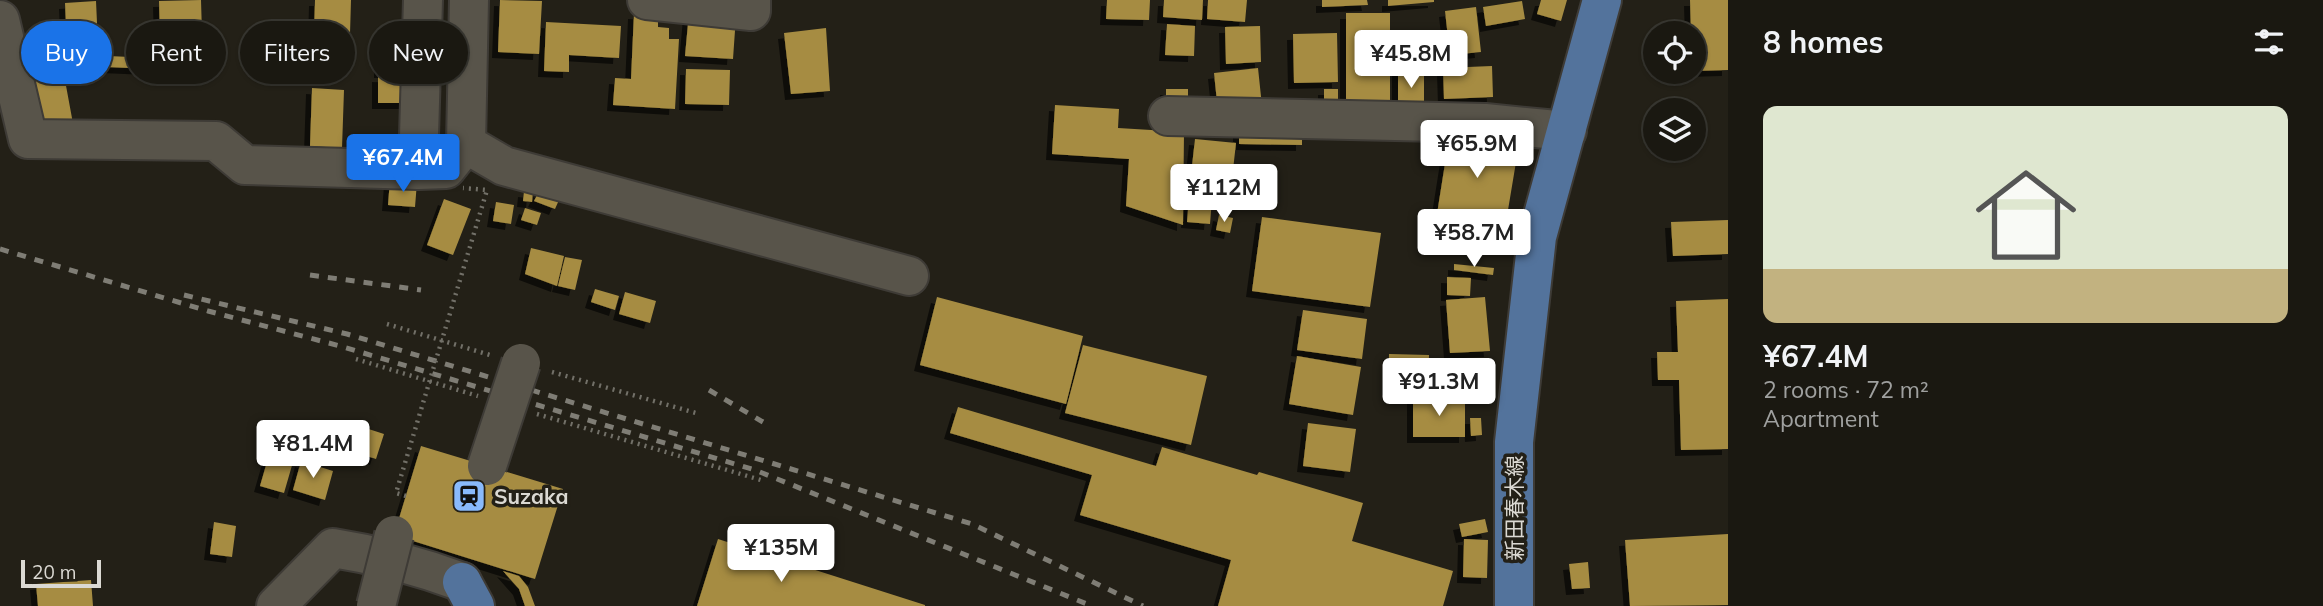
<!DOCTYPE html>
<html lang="en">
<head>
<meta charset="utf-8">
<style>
  :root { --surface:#1a1811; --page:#27251f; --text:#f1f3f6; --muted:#9fa09f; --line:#383731; --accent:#1a73e8 }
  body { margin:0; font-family:Mulish,"Noto Sans JP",sans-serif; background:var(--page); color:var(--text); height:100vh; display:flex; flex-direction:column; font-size:26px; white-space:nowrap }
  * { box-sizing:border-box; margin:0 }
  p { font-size:23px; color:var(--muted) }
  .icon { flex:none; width:38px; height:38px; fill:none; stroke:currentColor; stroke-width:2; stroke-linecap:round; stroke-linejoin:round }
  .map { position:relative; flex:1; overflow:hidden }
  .drawer { display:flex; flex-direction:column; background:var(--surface); width:595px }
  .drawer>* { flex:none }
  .top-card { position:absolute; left:21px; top:21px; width:665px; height:63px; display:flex; gap:14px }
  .buttons { position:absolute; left:1643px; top:21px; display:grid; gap:14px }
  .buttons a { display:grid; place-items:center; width:63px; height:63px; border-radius:50%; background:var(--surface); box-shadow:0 2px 5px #0004,0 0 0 2px var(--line); font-size:35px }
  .scale { position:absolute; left:21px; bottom:18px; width:80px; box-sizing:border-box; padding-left:7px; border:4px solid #dbd9d3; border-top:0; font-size:19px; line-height:24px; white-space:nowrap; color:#dbd9d3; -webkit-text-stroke:5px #232017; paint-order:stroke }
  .price { position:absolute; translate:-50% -60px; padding:0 16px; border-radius:7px; background:#fff; color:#222; font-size:23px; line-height:46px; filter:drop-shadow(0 2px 4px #0008) }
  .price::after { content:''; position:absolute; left:50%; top:42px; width:21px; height:16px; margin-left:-10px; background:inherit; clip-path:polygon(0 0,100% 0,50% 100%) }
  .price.on { background:var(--accent); color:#fff }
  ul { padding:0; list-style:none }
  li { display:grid; align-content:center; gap:14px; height:371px; padding:0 35px }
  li+li { border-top:2px solid var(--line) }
  li span { display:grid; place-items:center; height:217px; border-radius:14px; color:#555 }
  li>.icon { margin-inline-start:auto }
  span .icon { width:126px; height:126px; fill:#fffc; stroke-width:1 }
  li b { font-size:30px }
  h2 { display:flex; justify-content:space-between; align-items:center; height:84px; padding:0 35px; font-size:30px }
  .tag { padding:0 24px; border-radius:32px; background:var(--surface); box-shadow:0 2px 5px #0004,0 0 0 2px var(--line); font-size:24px; line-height:63px }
  .tag.on { background:var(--accent); color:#fff }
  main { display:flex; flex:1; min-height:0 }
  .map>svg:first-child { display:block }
  .building { fill:#a68c42; filter:url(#shadow) }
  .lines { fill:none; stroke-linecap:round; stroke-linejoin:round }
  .minor-casing { stroke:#3e3b36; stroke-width:42 }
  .major-casing { stroke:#3e3b36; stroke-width:42 }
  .path { stroke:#727068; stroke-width:4.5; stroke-dasharray:2 5; stroke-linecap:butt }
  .minor { stroke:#58544a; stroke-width:38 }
  .major { stroke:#53739c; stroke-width:38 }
  .rail { stroke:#7f7d75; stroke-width:5; stroke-dasharray:9 9; stroke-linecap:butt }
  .minor-bridge-casing { stroke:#3e3b36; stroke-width:42; stroke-linecap:butt }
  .path-bridge { stroke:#727068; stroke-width:4.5; stroke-dasharray:2 5; stroke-linecap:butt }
  .minor-bridge { stroke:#58544a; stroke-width:38 }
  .labels { text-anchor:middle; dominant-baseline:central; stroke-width:7; stroke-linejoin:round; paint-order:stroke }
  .poi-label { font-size:21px; font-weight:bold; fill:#dbd9d3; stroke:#232017; text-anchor:start }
  .street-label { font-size:21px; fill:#dbd9d3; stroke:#232017 }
</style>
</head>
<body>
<main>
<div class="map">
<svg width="1728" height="606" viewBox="0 0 1728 606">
  <defs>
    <filter id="shadow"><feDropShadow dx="-6" dy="6" stdDeviation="0" flood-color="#0009"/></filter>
  </defs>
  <rect width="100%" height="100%" fill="#232017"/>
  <path class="building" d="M201 0 203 67 161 69 159 1Z
    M315 0H351L349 68 313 67Z
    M500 0 542 1 539 54 498 52Z
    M1107 0H1150L1149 20 1106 19Z
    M1164 0H1203L1202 20 1163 17Z
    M1208 0H1247L1245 22 1207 19Z
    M1322 0H1367L1368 5 1322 7Z
    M1388 0H1434V2L1388 6Z
    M1541 0H1567L1561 21 1537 14Z
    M1690 0H1728V70L1694 71V33H1691Z
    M96 1 99 67 68 68 65 3Z
    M1522 1 1525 19 1486 26 1483 7Z
    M1476 7 1481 52 1450 55 1445 11Z
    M634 13 658 14V27L669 28V39H679L675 109 613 105 615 78 631 79Z
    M689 13 736 16 733 59 685 56Z
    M1346 13H1390V111H1346Z
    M546 22 621 26 619 58 569 55V72L544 71Z
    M1167 24 1195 26 1194 56 1165 55Z
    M1260 26 1261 62 1226 64 1225 27Z
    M826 28 830 91 791 94 784 33Z
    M1337 33 1338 82 1294 83 1293 34Z
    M108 56 153 58V69L107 67Z
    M62 64 74 129 39 136 27 71Z
    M380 65H399V72H380Z
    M1492 66 1493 97 1444 99 1443 68Z
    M1398 67H1424V114H1398Z
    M1258 68 1262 106 1218 111 1214 73Z
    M686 69 730 70 729 105 685 104Z
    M378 76 405 77V103H378Z
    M312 88 344 90 342 148 310 146Z
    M1166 89H1188V112L1166 113Z
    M1324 89H1338V106H1324Z
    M1055 105 1119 109 1118 128 1184 132 1183 225 1126 206 1129 159 1052 154Z
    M1239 131 1302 132V145L1239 144Z
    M1450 132 1519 144 1506 222 1486 219 1484 230 1456 226 1457 218 1437 214Z
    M1195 139 1236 143 1233 170 1192 166Z
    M1191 172 1214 173 1210 224 1187 222Z
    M1222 174 1233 175 1232 203H1222Z
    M390 180 417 182 415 207 388 205Z
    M524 191 533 192 532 202 523 201Z
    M539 191 559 200 555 209 534 201Z
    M444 199 471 209 453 255 427 245Z
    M496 202 514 205 511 224 493 221Z
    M525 208 541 213 537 225 521 220Z
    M1219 215 1233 218 1230 233 1216 230Z
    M1262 217 1381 233 1370 307 1252 291Z
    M1728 220V254L1673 256 1671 222Z
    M531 248 564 256 557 286 525 274Z
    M565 257 582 260 575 290 558 286Z
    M1454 264 1494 268 1493 275 1454 270Z
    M1447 277 1471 278 1470 296 1447 295Z
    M595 289 619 296 615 310 591 302Z
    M625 292 656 301 650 323 619 314Z
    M937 297 1083 336 1066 404 920 365Z
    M1485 297 1490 351 1450 353 1446 300Z
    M1728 299V449L1681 450 1679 380H1658L1657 352H1678L1676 301Z
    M1303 310 1367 319 1362 359 1297 350Z
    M1083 345 1207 376 1191 445 1065 413Z
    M1389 354 1429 355 1428 391 1388 389Z
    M1297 356 1361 367 1353 415 1289 404Z
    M1436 359 1459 360 1457 391 1434 389Z
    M1464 361 1488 362V387H1464Z
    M1413 398H1465V437H1413Z
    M958 407 1156 466 1162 447 1257 475 1259 472 1363 503 1352 541 1453 571 1443 606H1218L1231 560 1080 515 1092 475 950 433Z
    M1470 418H1481L1482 435 1471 436Z
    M350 423 384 434 376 459 342 448Z
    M1308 423 1356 429 1350 472 1303 466Z
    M421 446 563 489 535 579 394 535Z
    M271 448 295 455 284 493 260 486Z
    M301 461 333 471 325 500 293 490Z
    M1485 519 1488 532 1462 537 1459 524Z
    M214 522 236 526 232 557 210 554Z
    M1728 534V605L1630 606 1625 540Z
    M718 539 925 605V606H697Z
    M1464 539 1488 540 1487 578 1463 577Z
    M1588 562 1590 588 1572 589 1569 564Z
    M503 571 519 576 528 587 535 606H525L519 589Z
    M91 580 93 606H38L36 584Z"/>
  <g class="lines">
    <defs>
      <path id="minor" d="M423 0 418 170 446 169 466 144 469 0
        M647 0 751 11V0
        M0 20 28 139 216 141 245 165 418 170
        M1168 116 1485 123 1567 131
        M466 144 504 166 909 276
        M276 606 333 548C378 555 419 566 462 582"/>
      <path id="major" d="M462 582 475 606
        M1514 606V442L1537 237 1602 0"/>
    </defs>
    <use href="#minor" class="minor-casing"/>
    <use href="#major" class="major-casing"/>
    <path class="path" d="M387 324 490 355
      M356 359 478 396
      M552 372 696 413
      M537 414 761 480"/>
    <use href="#minor" class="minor"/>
    <use href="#major" class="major"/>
    <path class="rail" d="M0 249 208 311 340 346 755 470 1092 606
      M310 275 421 290
      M184 295 347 334 972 524 1143 606
      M709 390 763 422"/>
    <defs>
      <path id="minor-bridge" d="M487 466 521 363
        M376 606 394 535"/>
    </defs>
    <use href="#minor-bridge" class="minor-bridge-casing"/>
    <path class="path-bridge" d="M406 496 396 493 487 190 463 188"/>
    <use href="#minor-bridge" class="minor-bridge"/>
  </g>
  <defs>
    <symbol id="station-square" viewBox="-11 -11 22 22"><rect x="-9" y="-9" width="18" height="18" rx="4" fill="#89bafc" stroke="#232017"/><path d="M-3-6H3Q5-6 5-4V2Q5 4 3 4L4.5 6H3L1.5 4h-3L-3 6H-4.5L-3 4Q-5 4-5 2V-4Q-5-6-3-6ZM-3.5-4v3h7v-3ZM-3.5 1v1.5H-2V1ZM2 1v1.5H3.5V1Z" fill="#111"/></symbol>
  </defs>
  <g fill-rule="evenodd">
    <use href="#station-square" x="450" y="477" width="38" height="38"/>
  </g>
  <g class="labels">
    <g class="poi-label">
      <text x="494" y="496">Suzaka</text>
    </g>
    <g class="street-label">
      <text transform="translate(1514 508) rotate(-90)">新田春木線</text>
    </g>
  </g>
</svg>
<div class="buttons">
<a><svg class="icon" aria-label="locate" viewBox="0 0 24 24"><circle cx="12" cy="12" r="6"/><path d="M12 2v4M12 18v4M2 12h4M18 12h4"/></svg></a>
<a><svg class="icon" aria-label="layers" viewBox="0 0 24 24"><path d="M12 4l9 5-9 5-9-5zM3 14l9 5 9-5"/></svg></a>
</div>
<div class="scale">20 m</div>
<b class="price" style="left:1411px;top:90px">¥45.8M</b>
<b class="price" style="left:1477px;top:180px">¥65.9M</b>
<b class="price on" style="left:403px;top:194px">¥67.4M</b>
<b class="price" style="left:1224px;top:224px">¥112M</b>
<b class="price" style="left:1474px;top:269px">¥58.7M</b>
<b class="price" style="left:1439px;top:418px">¥91.3M</b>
<b class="price" style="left:313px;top:480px">¥81.4M</b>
<b class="price" style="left:781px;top:584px">¥135M</b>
<div class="top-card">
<a class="tag on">Buy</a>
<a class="tag">Rent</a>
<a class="tag">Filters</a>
<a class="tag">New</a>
</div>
</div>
<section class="drawer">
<h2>8 homes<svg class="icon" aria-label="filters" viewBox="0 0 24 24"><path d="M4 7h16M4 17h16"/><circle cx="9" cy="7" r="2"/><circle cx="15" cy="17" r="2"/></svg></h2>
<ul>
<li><span style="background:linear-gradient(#dfe7d0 75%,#c2b280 0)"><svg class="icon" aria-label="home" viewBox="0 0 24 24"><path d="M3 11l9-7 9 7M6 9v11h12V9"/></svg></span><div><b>¥67.4M</b><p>2 rooms · 72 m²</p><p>Apartment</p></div></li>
</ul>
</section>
</main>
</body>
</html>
